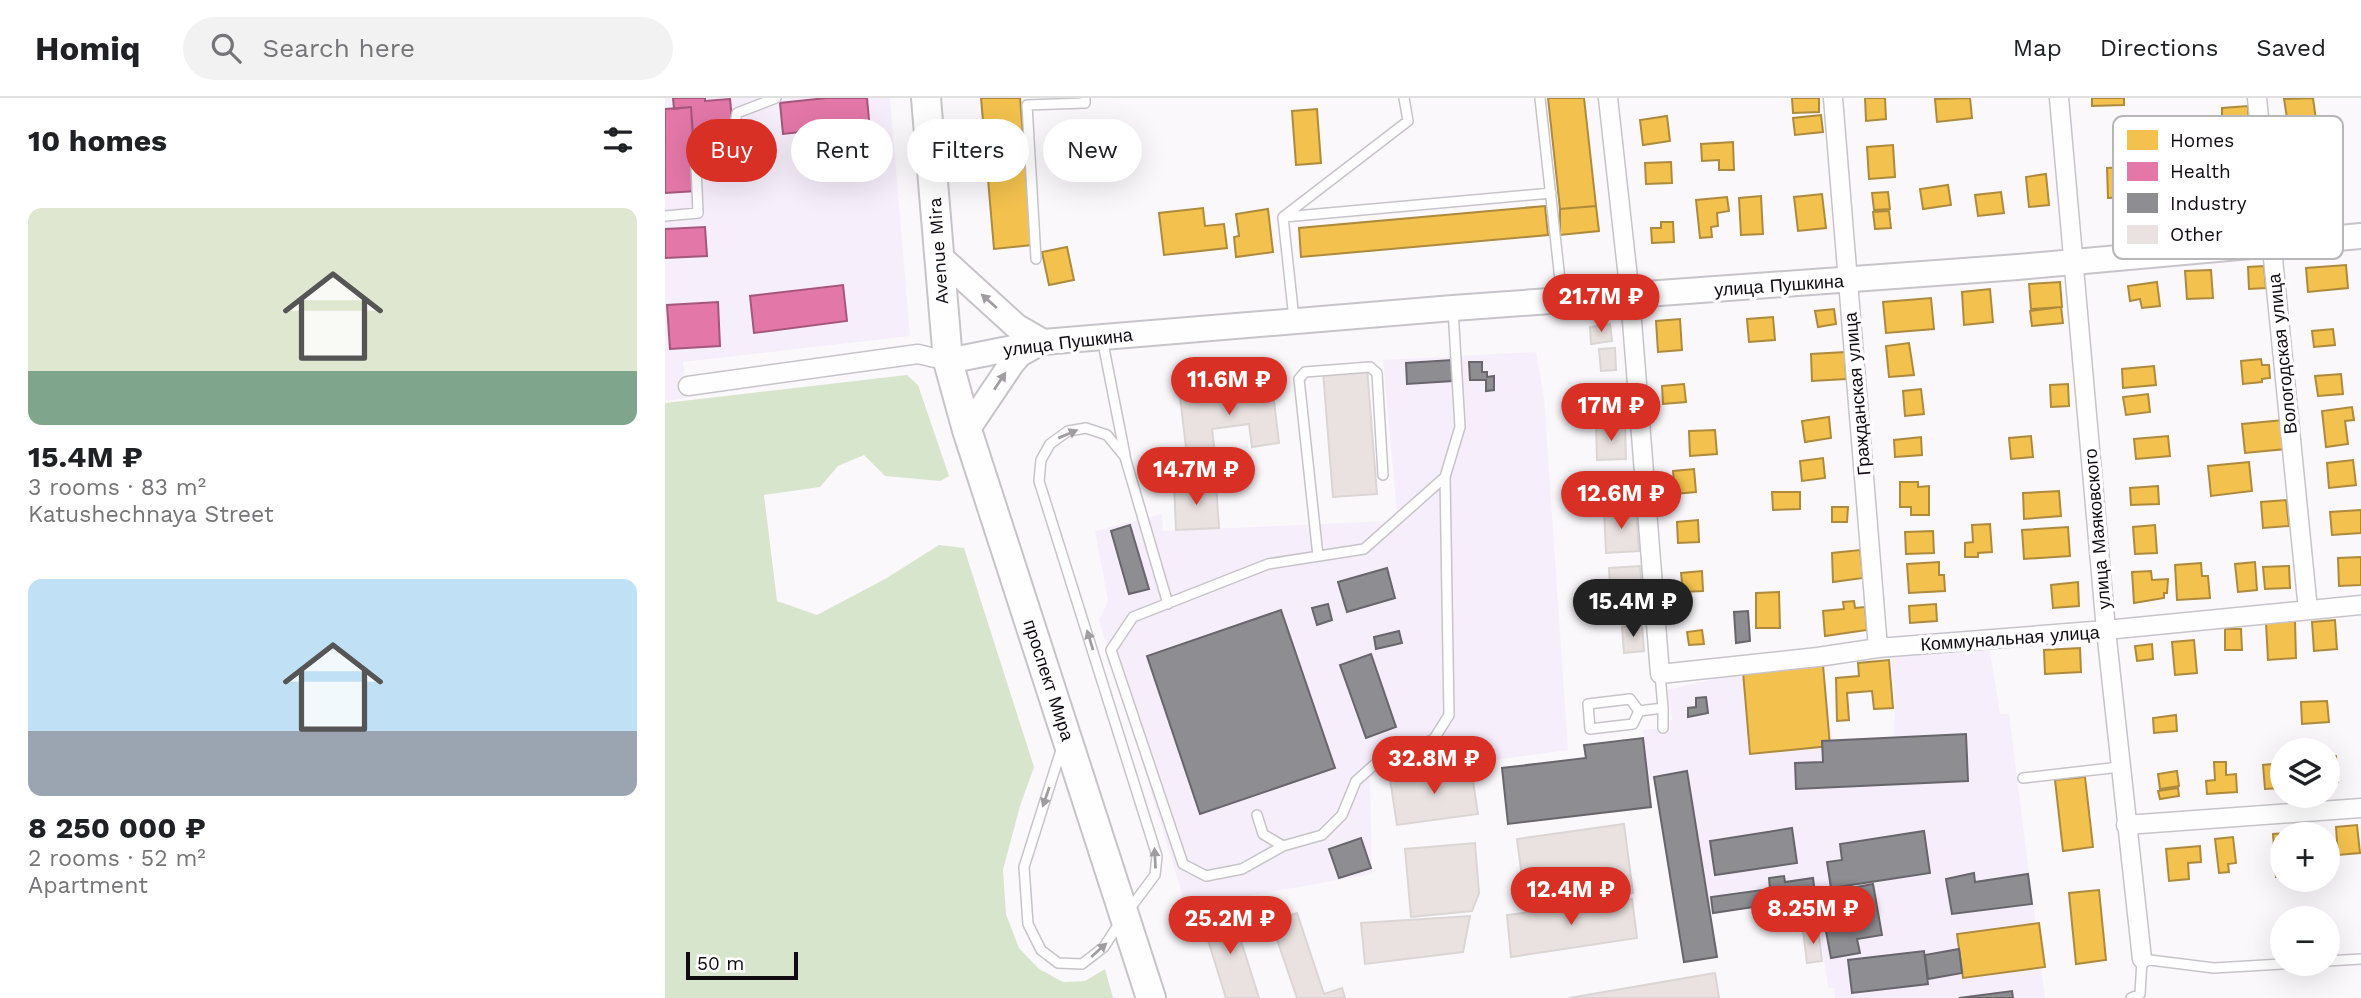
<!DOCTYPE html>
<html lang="en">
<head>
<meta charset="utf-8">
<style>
  :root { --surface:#fff; --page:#f2f2f2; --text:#202124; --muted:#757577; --line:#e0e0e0; --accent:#d93025 }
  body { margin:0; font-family:"Work Sans",sans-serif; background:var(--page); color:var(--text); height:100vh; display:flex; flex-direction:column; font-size:26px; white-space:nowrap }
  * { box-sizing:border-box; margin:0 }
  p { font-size:23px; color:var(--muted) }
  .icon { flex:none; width:38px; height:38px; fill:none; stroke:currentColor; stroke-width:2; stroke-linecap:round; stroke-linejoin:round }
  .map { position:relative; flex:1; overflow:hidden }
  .details { display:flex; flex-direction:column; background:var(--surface); width:665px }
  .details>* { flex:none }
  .hud { position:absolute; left:21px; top:21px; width:665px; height:63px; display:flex; gap:14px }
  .controls { position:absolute; left:1605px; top:640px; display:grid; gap:14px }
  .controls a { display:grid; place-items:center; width:70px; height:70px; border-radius:50%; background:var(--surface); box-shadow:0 7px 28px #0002; font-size:35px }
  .scale { position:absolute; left:21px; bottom:18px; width:112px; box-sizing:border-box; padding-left:7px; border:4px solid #100b12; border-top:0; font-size:19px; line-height:24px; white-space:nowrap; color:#100b12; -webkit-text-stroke:5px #fff; paint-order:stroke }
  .price { position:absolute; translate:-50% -60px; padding:0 16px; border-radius:24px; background:var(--accent); color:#fff; font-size:23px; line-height:46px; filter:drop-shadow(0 2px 4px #0008) }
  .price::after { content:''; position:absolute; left:50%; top:42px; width:21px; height:16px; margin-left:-10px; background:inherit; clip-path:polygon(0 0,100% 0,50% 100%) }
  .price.current { background:#222; color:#fff }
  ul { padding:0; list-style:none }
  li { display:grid; align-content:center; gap:14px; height:371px; padding:0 28px }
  li span { display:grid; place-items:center; height:217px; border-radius:14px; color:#555 }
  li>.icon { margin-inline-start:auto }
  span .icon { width:126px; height:126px; fill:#fffc; stroke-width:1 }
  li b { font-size:30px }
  h2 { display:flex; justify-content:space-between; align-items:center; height:84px; padding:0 28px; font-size:30px }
  .tag { padding:0 24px; border-radius:32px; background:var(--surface); box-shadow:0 7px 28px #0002; font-size:24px; line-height:63px }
  .tag.current { background:var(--accent); color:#fff }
  header { display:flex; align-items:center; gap:42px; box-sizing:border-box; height:98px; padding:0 35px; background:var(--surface); border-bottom:2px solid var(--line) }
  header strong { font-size:33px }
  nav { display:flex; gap:38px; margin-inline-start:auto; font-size:24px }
  .search { width:490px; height:63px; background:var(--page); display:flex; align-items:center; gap:18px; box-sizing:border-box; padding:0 24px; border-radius:38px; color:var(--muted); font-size:26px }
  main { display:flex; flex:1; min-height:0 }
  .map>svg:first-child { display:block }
  .built { fill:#f7eefb }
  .green { fill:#d7e5cd }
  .homes { fill:#f2c14e; stroke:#ae8a3c; stroke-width:2 }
  .health { fill:#e377a8; stroke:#a4577b; stroke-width:2 }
  .industry { fill:#8d8d92; stroke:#68666c; stroke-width:2 }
  .building { fill:#e9e2e0; stroke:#dbd5d4; stroke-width:2 }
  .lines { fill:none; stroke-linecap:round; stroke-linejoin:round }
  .lane-casing { stroke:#c7c4c9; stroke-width:12 }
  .street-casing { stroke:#c7c4c9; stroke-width:21 }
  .secondary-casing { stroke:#c7c4c9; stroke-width:28 }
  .primary-casing { stroke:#c7c4c9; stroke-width:32 }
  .lane { stroke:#fefeff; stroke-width:9 }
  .street { stroke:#fefeff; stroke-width:18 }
  .secondary { stroke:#fefeff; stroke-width:24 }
  .primary { stroke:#fefeff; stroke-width:28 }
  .oneway { fill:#9f9da0 }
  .labels { text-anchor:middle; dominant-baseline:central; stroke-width:7; stroke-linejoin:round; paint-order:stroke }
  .street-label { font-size:18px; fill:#100b12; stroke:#fff }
  .key { fill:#fff; stroke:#b7b6b8; stroke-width:2 }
  .key-label { font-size:19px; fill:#100b12 }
</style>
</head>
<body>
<header>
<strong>Homiq</strong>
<div class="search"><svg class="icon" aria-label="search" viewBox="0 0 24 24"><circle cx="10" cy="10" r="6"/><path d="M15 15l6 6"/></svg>Search here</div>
<nav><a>Map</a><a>Directions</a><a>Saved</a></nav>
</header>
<main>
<section class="details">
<h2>10 homes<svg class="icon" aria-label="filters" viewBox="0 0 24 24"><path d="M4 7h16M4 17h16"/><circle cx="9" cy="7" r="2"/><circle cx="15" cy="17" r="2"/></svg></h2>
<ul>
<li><span style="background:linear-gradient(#dfe7d0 75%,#7fa58c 0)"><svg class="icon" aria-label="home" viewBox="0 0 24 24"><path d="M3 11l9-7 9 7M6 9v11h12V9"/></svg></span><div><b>15.4M ₽</b><p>3 rooms · 83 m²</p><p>Katushechnaya Street</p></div></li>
<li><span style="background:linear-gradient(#bfe0f5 70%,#9aa5b1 0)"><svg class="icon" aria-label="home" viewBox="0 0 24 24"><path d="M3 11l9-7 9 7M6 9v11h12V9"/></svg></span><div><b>8 250 000 ₽</b><p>2 rooms · 52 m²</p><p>Apartment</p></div></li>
</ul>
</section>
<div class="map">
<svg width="1696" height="900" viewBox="0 0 1696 900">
  <rect width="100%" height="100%" fill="#fbf8fc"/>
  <path class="built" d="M0 0H225L245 238 18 264 22 300 0 303Z
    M871 254 879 299 903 652 705 679 707 776 521 809 434 522 443 503 430 433 497 416 498 433 723 423 732 415 718 262Z
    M1324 546 1335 616H1344L1380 900H1170L1169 890H1163L1148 780 1120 784 1119 778 1104 780 1105 791 1047 799 1048 815 1039 816 1018 677 979 683 974 641 979 640 978 632 997 630 1007 621 1002 592 1078 574 1158 567 1167 641 1229 639 1230 605 1226 556Z"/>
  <path class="green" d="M242 277 253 287 284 378 275 383 220 378 199 357 173 368 155 389 99 397 112 503 152 517 220 481 274 447 299 450 369 669 355 708 338 772 341 816 354 850 374 871 398 884 420 883 440 871 448 900H0V305Z"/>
  <path class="homes" d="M316 0H355L367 147 329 151Z
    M883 0H919L931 108 895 111Z
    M1127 0H1154V14L1128 15Z
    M1200 0H1220L1221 21 1201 23Z
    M1305 0 1307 20 1272 24 1270 1Z
    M1427 0H1459V7L1427 8Z
    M1648 0 1651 22 1623 26 1619 1Z
    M1583 8 1584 27 1557 28V10Z
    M652 11 656 65 631 67 627 13Z
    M1156 17 1158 34 1130 37 1128 20Z
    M1002 18 1005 43 978 47 975 22Z
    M1068 44 1069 72H1054V62L1037 63 1036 46Z
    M1228 47 1230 79 1204 81 1202 49Z
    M1006 64 1007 85 981 86 980 65Z
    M1466 69 1468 99 1443 100 1442 70Z
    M1381 76 1384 107 1364 109 1361 79Z
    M1283 87 1286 107 1258 111 1255 91Z
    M1223 94 1225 111 1209 112 1207 95Z
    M1336 94 1339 115 1313 118 1310 97Z
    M1157 96 1161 130 1133 133 1129 99Z
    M1096 98 1098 136 1076 137 1074 100Z
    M1062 99 1064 113 1052 115 1053 128 1046 129 1047 139 1035 140 1031 102Z
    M880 108 883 137 636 159 634 130Z
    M931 108 934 133 895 137V111Z
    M538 110 540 128 559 126 562 150 499 157 494 115Z
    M603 111 608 154 571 159 569 139 574 138 571 116Z
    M1224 113 1226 130 1210 131 1208 114Z
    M996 124H1008L1009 144 987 145 986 130H996Z
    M402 149 409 182 384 187 377 154Z
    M1681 167 1683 190 1643 194 1641 170Z
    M1599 168 1601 190 1584 191 1583 169Z
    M1546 172 1548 200 1522 201 1520 173Z
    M1395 184 1397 209 1366 211 1364 186Z
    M1492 184 1495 208 1477 210 1475 201 1465 203 1463 188Z
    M1325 191 1328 224 1299 227 1297 194Z
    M1266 200 1269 231 1221 235 1218 204Z
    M1396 209 1398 225 1367 228 1365 213Z
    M1169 211 1171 226 1153 229 1150 213Z
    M1108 219 1110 242 1084 244 1082 221Z
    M1015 221 1017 252 993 254 991 223Z
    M1668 231 1670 247 1649 249 1647 233Z
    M1244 245 1249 277 1224 279 1221 248Z
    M1180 254 1181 281 1147 283 1146 256Z
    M1596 261 1597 267H1604L1605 280 1597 281V284L1578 286 1576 263Z
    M1489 268 1491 287 1458 290 1457 271Z
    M1676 276 1678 296 1653 298 1650 278Z
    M1019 286 1021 304 998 306 997 288Z
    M1403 286 1404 308 1386 309 1385 287Z
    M1256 291 1259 316 1240 318 1238 293Z
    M1483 296 1485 314 1461 317 1458 299Z
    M1687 309 1689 322 1680 323 1683 346 1661 349 1657 313Z
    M1164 319 1166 340 1140 344 1137 323Z
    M1618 322 1621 351 1580 355 1577 326Z
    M1050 332 1052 356 1025 358 1024 333Z
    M1366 338 1368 359 1346 361 1344 340Z
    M1503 338 1505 358 1471 361 1469 341Z
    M1256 339 1257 357 1230 359 1229 342Z
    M1158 360 1160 380 1137 383 1135 363Z
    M1688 362 1691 387 1664 390 1662 365Z
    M1584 364 1587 393 1546 398 1543 368Z
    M1029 371 1031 394 1010 396 1008 373Z
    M1235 384H1253V389L1264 388V417H1246V409H1235Z
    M1493 388 1494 406 1466 407 1465 390Z
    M1394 393 1396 418 1359 421 1358 395Z
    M1107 394H1135V411L1108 412Z
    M1621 402 1624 428 1598 430 1596 404Z
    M1167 409H1183L1182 424H1167Z
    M1696 412V435L1667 437 1665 414Z
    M1033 422 1034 444 1013 445 1012 424Z
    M1325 426 1327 454 1313 455V459H1300V445L1308 444 1307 427Z
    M1490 427 1492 455 1470 456 1468 429Z
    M1403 429 1405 458 1359 461 1357 432Z
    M1268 433 1269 455 1241 456 1240 434Z
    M1195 452 1198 480 1168 484 1167 455Z
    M1696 459V487L1674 488 1673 460Z
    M1274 464V477H1279L1280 493 1244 495 1242 466Z
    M1590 464 1592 492 1573 494 1570 466Z
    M1536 465 1537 478H1543L1545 500 1512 502 1510 467Z
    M1624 468 1625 490 1600 491 1598 469Z
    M1037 473 1038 493 1018 494 1016 475Z
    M1486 473 1487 482 1503 481 1502 495H1499V500L1469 505 1467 474Z
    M1413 484 1414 508 1388 510 1386 487Z
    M1114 494 1115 530H1091V495Z
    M1189 503 1190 510 1200 509 1202 532 1160 538 1158 513 1179 511 1178 504Z
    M1271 506 1272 523 1245 525 1244 508Z
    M1670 522 1672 551 1649 553 1647 524Z
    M1630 523 1631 560 1603 562 1601 525Z
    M1560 531H1576L1577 552H1560Z
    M1037 532 1039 546 1024 547 1022 534Z
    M1529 542 1532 575 1510 577 1507 544Z
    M1487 546 1488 561 1472 563 1470 548Z
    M1415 550 1416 574 1380 576 1379 552Z
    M1224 562 1228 610 1209 611 1207 593 1182 595 1184 622 1172 623 1171 580 1194 578 1193 565Z
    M1158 567 1165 648 1085 656 1078 574Z
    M1662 603 1664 624 1637 626 1636 604Z
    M1511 617 1512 633 1489 635 1488 620Z
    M1671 658 1673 684 1662 685V659Z
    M1549 664H1561V677L1571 676 1572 694 1542 696 1541 683 1550 682Z
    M1617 665V690L1600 691 1598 667Z
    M1512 673 1514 688 1495 691 1493 676Z
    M1420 679 1428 749 1398 753 1390 682Z
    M1513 690 1514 698 1495 701 1493 693Z
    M1645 726 1646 737H1617V779H1611L1608 736 1635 734 1634 727Z
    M1692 727 1695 755 1673 757 1671 729Z
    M1568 739 1571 765 1563 766 1564 774 1554 775 1550 741Z
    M1535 748 1536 764 1523 765 1524 781 1504 783 1501 751Z
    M1434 792 1441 862 1411 866 1404 795Z
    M1374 825 1380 869 1298 880 1292 836Z"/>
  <path class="health" d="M8 0H40V3L65 1 68 32 28 36 26 9 9 11Z
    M161 0H202L208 66 178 69 174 30 118 36 115 5Z
    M26 9 31 93 0 95V11Z
    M40 129 42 158 0 160V131Z
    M178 187 182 223 89 235 85 198Z
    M53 204 55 248 5 251 2 207Z"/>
  <path class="industry" d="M787 262 788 283 742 286 741 265Z
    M804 264H817V274H822V279L829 278V292L821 293V282H805Z
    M465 427 484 491 464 496 446 433Z
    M722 470 730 500 682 514 673 484Z
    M663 506 667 522 652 527 647 510Z
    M616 512 670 670 535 716 482 558Z
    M1083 513 1085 543 1071 545 1069 514Z
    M734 533 737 545 711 551 709 539Z
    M706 556 731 629 701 640 675 567Z
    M1041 599 1043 615 1023 619V610L1031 609V600Z
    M1301 636 1303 683 1131 691 1130 665 1158 664 1157 643Z
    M978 640 986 709 843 726 837 670 921 660 919 647Z
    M1022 673 1052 859 1019 864 989 679Z
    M1127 730 1132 765 1050 777 1045 743Z
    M1259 733 1265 775 1166 790 1162 764 1177 762 1175 746Z
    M696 740 706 770 674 780 664 751Z
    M1309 775 1310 784 1363 776 1367 806 1287 816 1281 781Z
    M1119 778 1120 784 1148 780 1151 804 1109 810 1108 806 1048 815 1046 799 1105 791 1104 780Z
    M1208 786 1217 837 1192 841 1195 855 1166 860 1154 796Z
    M1294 851 1297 875 1263 881 1260 857Z
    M1259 853 1263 886 1187 895 1183 862Z
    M1347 893 1348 900H1294Z"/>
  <path class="building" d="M945 226 947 243 926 246 925 229Z
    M950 250 951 272 936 273 934 251Z
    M702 270 712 396 668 399 658 274Z
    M955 286 957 310 927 312 926 299 933 298 932 288Z
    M607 287 614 345 587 349 584 326 547 331 550 355 522 358 515 298Z
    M960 327 961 361 932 362 931 329Z
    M961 379 963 403 942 404 940 381Z
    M551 385 554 430 511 432 509 387Z
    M971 411 974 453 941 455 939 413Z
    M975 468 978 505 946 507 944 470Z
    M977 527 979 553 959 555 957 529Z
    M806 670 813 716 732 727 725 681Z
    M959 726 968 795 861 809 852 741Z
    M810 745 814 795 807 813 746 819 740 751Z
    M967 801 972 840 846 859 842 817Z
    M566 811 594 900H561L536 820Z
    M632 815 659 896 677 890 680 900H632L606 824Z
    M805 818 798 854 700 866 696 825Z
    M1153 830 1157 863 1142 865 1138 832Z
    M1050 875 1054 900H904Z"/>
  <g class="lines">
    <defs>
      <path id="lane" d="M875 0 897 200
        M0 118 33 115 31 67 64 57 72 15 111 0
        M619 119 886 95
        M371 161 362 7 420 5V0
        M629 221 618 119 743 23 739 0
        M437 240 460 357
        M653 458 634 281 640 274 705 269 712 275 718 377
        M995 576 998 610V630
        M974 613 968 626 925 631 923 606 965 601 974 613 998 610
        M397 649 359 769 363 826 376 852 393 865 417 866 439 849 455 824
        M1358 680 1455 669
        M592 717 598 736 618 748 657 737 677 717 691 683 709 667 769 641 784 617 780 379 795 329 788 211
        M618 748 577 771 541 778 518 766 446 552 468 519 603 466 699 451 780 379
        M463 813 490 777 492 758 374 383 376 362 385 346 403 333 421 330 442 337 460 359 503 506
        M1662 863 1696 861
        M1466 900 1475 896 1477 861 1549 870 1617 866"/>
      <path id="street" d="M943 0 965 198 995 576 1153 559 1213 550 1441 532 1696 507
        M1168 0 1213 550
        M1394 0 1441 532 1477 861
        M1592 0 1643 512
        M23 288 253 256 283 263
        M1461 727 1696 710"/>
      <path id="secondary" d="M274 158 352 229 378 244
        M283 263 378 244 788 210 1353 169 1696 138
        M302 332 347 265 355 256 371 247"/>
      <path id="primary" d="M261 0 283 263 302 332 486 900"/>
    </defs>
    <use href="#lane" class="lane-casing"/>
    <use href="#street" class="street-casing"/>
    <use href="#secondary" class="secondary-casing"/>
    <use href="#primary" class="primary-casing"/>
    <use href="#lane" class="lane"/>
    <use href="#street" class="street"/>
    <use href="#secondary" class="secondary"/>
    <use href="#primary" class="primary"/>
  </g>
  <defs><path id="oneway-solid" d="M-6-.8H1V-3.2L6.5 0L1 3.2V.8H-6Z" transform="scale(1.75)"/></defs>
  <g class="oneway">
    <use href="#oneway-solid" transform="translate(324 203) rotate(-138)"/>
    <use href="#oneway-solid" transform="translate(335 283) rotate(-56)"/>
    <use href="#oneway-solid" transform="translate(403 336) rotate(-23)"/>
    <use href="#oneway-solid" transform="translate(425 542) rotate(-107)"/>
    <use href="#oneway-solid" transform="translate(381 699) rotate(109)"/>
    <use href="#oneway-solid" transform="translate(490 760) rotate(-93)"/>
    <use href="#oneway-solid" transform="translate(434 852) rotate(-42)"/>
  </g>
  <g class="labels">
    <g class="street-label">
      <text transform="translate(273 153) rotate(-94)">Avenue Mira</text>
      <text transform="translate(1114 187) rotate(-4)">улица Пушкина</text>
      <text transform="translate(403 244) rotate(-7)">улица Пушкина</text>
      <text transform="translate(1617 256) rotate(-96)">Вологодская улица</text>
      <text transform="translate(1192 296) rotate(-95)">Гражданская улица</text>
      <text transform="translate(1432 431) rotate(-95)">улица Маяковского</text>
      <text transform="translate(1345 540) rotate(-4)">Коммунальная улица</text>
      <text transform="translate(384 582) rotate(72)">проспект Мира</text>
    </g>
  </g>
  <rect x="1448" y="18" width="230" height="143" rx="10" class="key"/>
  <rect x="1462" y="32" width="31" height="20" fill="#f2c14e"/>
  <rect x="1462" y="64" width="31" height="19" fill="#e377a8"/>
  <rect x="1462" y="95" width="31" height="20" fill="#8d8d92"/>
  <rect x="1462" y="127" width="31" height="19" fill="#e9e2e0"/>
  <g class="key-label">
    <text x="1505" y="49">Homes</text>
    <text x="1505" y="80">Health</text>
    <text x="1505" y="112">Industry</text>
    <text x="1505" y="143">Other</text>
  </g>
</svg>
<div class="controls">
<a><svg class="icon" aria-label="layers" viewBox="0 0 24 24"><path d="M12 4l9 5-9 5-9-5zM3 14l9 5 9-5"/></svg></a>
<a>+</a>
<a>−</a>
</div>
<div class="scale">50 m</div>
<b class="price" style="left:936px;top:236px">21.7M ₽</b>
<b class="price" style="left:564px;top:319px">11.6M ₽</b>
<b class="price" style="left:946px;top:345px">17M ₽</b>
<b class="price" style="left:531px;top:409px">14.7M ₽</b>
<b class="price" style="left:956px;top:433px">12.6M ₽</b>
<b class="price current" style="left:968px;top:541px">15.4M ₽</b>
<b class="price" style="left:769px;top:698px">32.8M ₽</b>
<b class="price" style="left:906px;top:829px">12.4M ₽</b>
<b class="price" style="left:1148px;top:848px">8.25M ₽</b>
<b class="price" style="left:565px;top:858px">25.2M ₽</b>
<div class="hud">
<a class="tag current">Buy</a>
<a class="tag">Rent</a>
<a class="tag">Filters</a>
<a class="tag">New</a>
</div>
</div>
</main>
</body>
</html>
